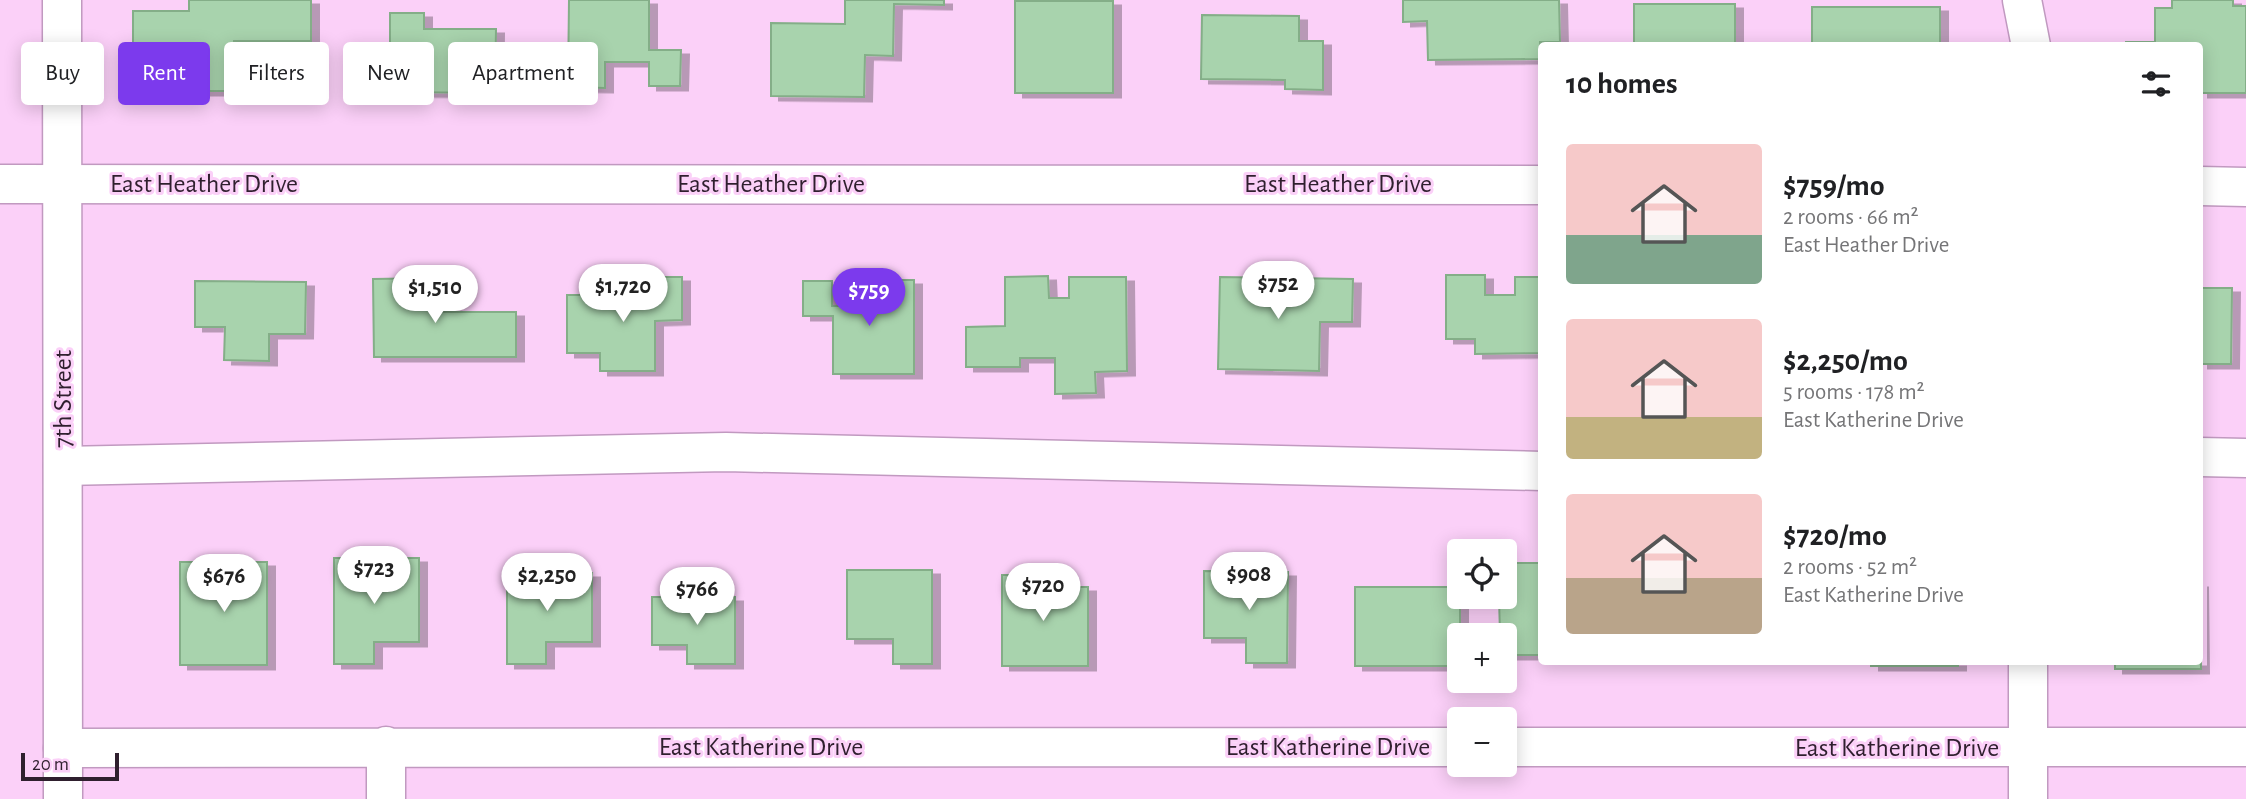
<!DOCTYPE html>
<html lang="en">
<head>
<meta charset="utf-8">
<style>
  :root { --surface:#fff; --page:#f2f2f2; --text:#202124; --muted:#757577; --accent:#7c3aed }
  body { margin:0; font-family:"Alegreya Sans",sans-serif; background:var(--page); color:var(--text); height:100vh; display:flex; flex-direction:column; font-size:26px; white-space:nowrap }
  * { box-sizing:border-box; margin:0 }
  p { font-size:23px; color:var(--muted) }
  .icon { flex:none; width:38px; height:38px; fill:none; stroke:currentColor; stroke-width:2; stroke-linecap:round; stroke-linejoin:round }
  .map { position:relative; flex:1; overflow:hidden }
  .side { position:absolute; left:1538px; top:42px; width:665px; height:623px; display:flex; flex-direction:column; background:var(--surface); border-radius:7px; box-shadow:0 4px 18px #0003 }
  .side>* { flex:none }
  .guide { position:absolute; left:21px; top:42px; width:665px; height:63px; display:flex; gap:14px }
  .fabs { position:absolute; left:1447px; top:539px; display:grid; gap:14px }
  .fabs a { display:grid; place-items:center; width:70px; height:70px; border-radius:7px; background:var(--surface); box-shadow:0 4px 18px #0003; font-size:35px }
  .scale { position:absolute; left:21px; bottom:18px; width:98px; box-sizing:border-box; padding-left:7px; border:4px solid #2f1f2e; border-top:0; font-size:19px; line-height:24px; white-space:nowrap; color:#2f1f2e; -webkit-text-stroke:5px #fbd0f8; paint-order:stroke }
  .price { position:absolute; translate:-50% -60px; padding:0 16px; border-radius:24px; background:#fff; color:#222; font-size:23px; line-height:46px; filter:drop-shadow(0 2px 4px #0008) }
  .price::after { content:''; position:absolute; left:50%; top:42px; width:21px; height:16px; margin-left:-10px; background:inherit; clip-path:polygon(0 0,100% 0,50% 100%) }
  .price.current { background:var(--accent); color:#fff }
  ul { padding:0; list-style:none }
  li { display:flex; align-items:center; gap:21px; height:175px; padding:0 28px }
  li span { display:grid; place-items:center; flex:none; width:196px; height:140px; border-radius:7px; color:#555 }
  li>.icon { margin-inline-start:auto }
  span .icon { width:84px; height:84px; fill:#fffc; stroke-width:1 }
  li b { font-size:30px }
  h2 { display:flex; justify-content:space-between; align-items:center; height:84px; padding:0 28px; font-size:30px }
  .tag { padding:0 24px; border-radius:7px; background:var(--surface); box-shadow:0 4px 18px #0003; font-size:24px; line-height:63px }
  .tag.current { background:var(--accent); color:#fff }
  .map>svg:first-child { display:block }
  .building { fill:#a8d3ad; stroke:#84ae88; stroke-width:2; filter:url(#shadow) }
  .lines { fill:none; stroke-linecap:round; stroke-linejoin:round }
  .minor-casing { stroke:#c199c0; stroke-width:41 }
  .major-casing { stroke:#c199c0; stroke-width:41 }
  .minor { stroke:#fff; stroke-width:38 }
  .major { stroke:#fff; stroke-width:38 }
  .labels { text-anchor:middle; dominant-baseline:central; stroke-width:6; stroke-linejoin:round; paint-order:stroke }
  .street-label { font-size:26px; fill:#2f1f2e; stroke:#fbd0f8 }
</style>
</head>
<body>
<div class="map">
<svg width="2246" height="799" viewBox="0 0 2246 799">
  <defs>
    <filter id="shadow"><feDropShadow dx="8" dy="4.5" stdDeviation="0" flood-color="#0004"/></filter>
  </defs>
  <rect width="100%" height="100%" fill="#fbd0f8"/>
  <path class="building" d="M189 0H311V41H234V91H133V11H189Z
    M569 0H649V50H681L680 86H649V62H605V88L568 87Z
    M845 0H944V5L894 4 893 56 865 55 864 97 771 96V23L845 24Z
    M1403 0H1559L1560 42H1540V59L1428 60 1427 21 1403 22Z
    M2172 0H2233V6H2246V93H2200V46H2126V42H2155V8H2172Z
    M1015 1H1113V93H1015Z
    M1634 4H1735V46H1634Z
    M1812 7H1940V46H1812Z
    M390 13H424V29H496L495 93 390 92Z
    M1202 15 1299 16V41H1323V90L1285 89V80L1201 79Z
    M1446 275H1485V295H1515V277H1542V353L1475 354V339H1446Z
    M1048 276 1049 298H1069V277H1126L1127 371 1095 372 1096 393 1055 394V358H1020V367H966V327L1005 326V277Z
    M647 277H682V320L655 321V371H600V353H567V295H647Z
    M1220 277 1353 279 1352 322H1320L1319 371 1218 369Z
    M434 278V312H516V357H374L373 279Z
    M877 280H914V374H833V316H803V281H832V306H877Z
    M195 281 306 282 305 334H269V361L224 360 225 327H195Z
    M2200 288H2232L2231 364H2200Z
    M334 558H419V642H374V664H334Z
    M180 562H267V665H180Z
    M1505 563H1542V655H1505V635H1500L1499 597H1505Z
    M847 570H932V664H893V639H847Z
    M1204 571 1288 572 1287 663H1246V638H1204Z
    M507 573H592V642H546V664H507Z
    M1002 575H1043V587H1088V666H1002Z
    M2200 582 2201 669H2115V662H2200Z
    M1355 587H1460V666H1355Z
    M652 597H735V664H687V645H652Z
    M1871 662H1958V666H1871Z"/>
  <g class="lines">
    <defs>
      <path id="minor" d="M2022 0 2031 46
        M0 184 1542 185
        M2200 186 2246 187
        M2200 457 2246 458
        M63 466 726 452 1542 471
        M386 746V799
        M1505 747H2246
        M63 748 1460 747
        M2028 799V662"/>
      <path id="major" d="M62 0 63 799"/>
    </defs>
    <use href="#minor" class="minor-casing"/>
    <use href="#major" class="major-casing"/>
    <use href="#minor" class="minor"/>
    <use href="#major" class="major"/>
  </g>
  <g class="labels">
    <g class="street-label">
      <text x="204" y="184">East Heather Drive</text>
      <text x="771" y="184">East Heather Drive</text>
      <text x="1338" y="184">East Heather Drive</text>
      <text transform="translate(63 399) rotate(-90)">7th Street</text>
      <text x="761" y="747">East Katherine Drive</text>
      <text x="1328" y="747">East Katherine Drive</text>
      <text x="1897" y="748">East Katherine Drive</text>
    </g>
  </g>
</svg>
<div class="fabs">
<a><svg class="icon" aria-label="locate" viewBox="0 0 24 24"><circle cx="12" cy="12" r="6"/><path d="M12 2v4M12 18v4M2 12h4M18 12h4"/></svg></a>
<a>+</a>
<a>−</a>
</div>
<div class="scale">20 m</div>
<b class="price" style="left:1278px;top:321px">$752</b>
<b class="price" style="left:623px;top:324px">$1,720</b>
<b class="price" style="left:435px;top:325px">$1,510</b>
<b class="price current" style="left:869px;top:328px">$759</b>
<b class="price" style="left:374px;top:606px">$723</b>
<b class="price" style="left:1249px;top:612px">$908</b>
<b class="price" style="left:547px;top:613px">$2,250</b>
<b class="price" style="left:224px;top:614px">$676</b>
<b class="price" style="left:1043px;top:623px">$720</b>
<b class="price" style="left:697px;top:627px">$766</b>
<div class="guide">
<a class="tag">Buy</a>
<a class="tag current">Rent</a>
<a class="tag">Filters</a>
<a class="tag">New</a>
<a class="tag">Apartment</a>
</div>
<section class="side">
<h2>10 homes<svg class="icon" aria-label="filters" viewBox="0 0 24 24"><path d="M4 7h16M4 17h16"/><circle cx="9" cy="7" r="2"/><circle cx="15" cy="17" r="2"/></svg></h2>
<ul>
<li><span style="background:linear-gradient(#f6c9c9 65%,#7fa58c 0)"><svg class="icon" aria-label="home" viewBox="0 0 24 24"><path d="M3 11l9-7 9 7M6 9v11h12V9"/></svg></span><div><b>$759/mo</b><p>2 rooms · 66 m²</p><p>East Heather Drive</p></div></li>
<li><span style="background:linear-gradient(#f6c9c9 70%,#c2b280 0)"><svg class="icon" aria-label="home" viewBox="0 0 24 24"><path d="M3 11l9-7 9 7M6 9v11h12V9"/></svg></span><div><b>$2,250/mo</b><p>5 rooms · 178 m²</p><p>East Katherine Drive</p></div></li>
<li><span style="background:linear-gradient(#f6c9c9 60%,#b9a48a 0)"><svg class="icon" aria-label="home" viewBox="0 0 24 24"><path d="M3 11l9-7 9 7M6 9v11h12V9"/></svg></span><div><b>$720/mo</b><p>2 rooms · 52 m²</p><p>East Katherine Drive</p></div></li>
</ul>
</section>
</div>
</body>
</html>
